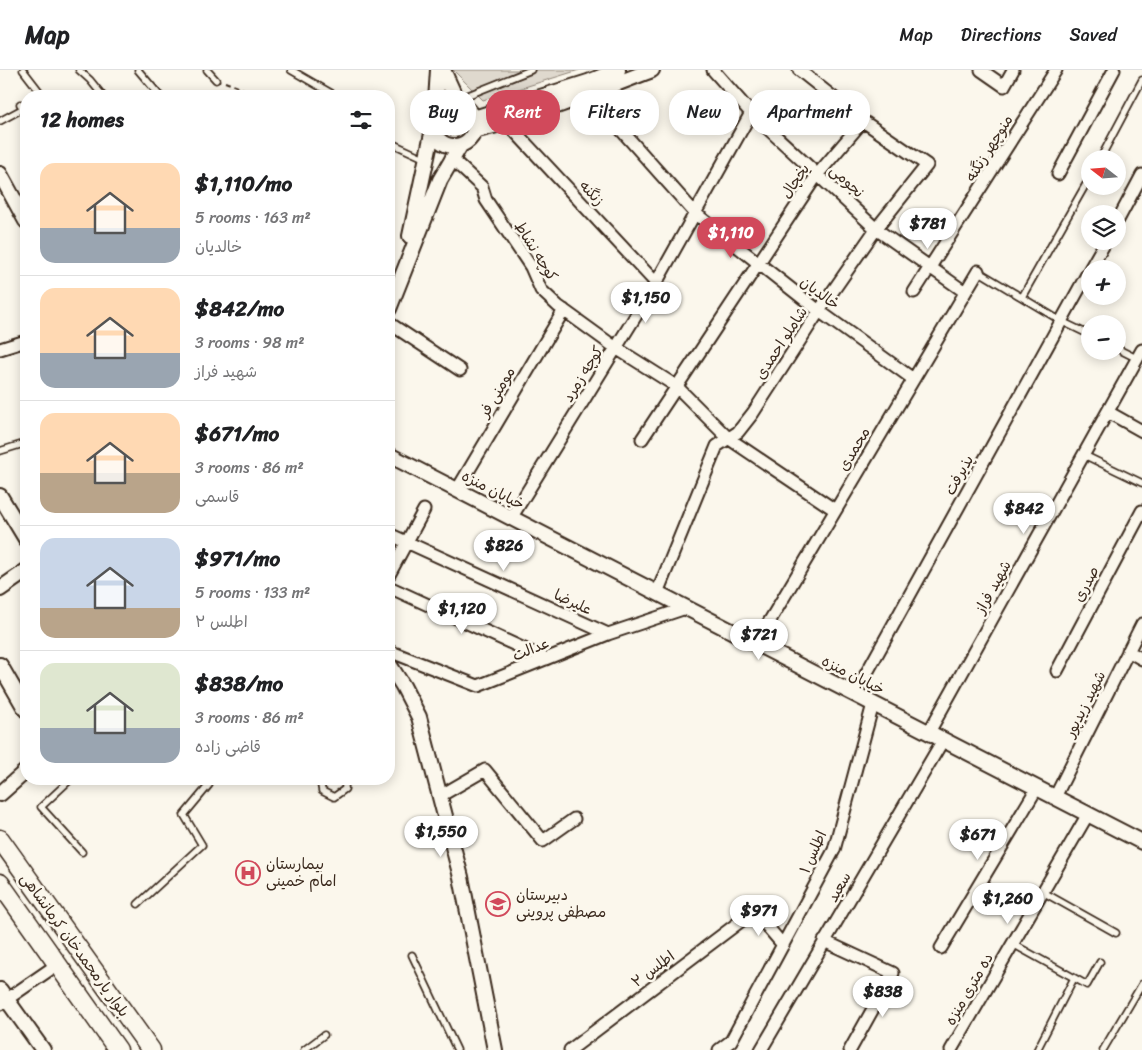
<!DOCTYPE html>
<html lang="en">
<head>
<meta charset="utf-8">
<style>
  :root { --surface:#fff; --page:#f2f2f2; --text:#202124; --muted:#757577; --line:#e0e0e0; --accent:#d1495b }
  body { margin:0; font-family:Sriracha,"Playpen Sans Arabic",sans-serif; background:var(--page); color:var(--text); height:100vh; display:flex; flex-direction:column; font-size:19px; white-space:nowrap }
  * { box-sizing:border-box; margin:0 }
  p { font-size:16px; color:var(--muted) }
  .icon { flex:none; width:28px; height:28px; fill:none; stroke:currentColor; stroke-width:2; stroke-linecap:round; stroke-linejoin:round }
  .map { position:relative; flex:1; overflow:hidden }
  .drawer { position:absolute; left:20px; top:20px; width:375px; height:695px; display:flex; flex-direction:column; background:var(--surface); border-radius:20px; box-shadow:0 2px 12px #0003 }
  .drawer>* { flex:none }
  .guide { position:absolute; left:410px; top:20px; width:475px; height:45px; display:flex; gap:10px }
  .needle { width:32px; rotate:287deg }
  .controls { position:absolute; left:1081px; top:80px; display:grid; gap:10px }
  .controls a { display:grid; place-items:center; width:45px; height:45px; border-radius:50%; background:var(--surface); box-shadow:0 2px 12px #0003; font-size:25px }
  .price { position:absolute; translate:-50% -42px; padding:0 11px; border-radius:18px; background:#fff; color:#222; font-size:16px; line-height:32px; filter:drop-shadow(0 1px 2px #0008) }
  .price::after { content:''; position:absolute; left:50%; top:30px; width:15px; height:11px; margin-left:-8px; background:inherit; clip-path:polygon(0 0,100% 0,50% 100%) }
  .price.current { background:var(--accent); color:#fff }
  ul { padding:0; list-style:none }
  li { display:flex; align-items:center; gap:15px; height:125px; padding:0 20px }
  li+li { border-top:1px solid var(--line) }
  li span { display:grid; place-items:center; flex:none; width:140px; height:100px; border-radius:15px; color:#555 }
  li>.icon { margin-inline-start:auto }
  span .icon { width:60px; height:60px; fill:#fffc; stroke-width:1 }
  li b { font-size:21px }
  h2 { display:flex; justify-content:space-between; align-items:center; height:60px; padding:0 20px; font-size:21px }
  .pill { padding:0 18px; border-radius:20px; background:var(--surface); box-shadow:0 2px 12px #0003; font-size:18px; line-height:45px }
  .pill.current { background:var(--accent); color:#fff }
  header { display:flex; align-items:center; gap:30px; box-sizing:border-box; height:70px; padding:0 25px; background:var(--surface); border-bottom:1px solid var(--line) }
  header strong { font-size:24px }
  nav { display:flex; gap:28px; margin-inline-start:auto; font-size:18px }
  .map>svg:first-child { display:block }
  .green { fill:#dfd9ce; stroke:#8d8276 }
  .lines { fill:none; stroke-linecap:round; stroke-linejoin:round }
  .service-casing { stroke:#3b2a1e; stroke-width:9 }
  .minor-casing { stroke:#3b2a1e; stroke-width:15 }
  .tertiary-casing { stroke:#3b2a1e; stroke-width:18 }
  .primary-casing { stroke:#3b2a1e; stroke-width:21 }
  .path { stroke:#3b2a1e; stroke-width:2; stroke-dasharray:5 4; stroke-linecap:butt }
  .service { stroke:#fbf7ec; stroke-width:5.5 }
  .minor { stroke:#fbf7ec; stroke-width:11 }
  .tertiary { stroke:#fbf7ec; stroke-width:14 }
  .primary { stroke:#fbf7ec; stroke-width:18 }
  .labels { text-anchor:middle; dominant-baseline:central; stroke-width:5; stroke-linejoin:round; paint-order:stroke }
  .street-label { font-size:15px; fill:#3b2a1e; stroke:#fbf7ec }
  .poi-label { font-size:15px; fill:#3b2a1e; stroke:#fbf7ec; text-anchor:start }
</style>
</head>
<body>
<header>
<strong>Map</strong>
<nav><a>Map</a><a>Directions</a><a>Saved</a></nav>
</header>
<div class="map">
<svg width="1142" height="980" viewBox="0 0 1142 980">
  <rect width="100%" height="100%" fill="#fbf7ec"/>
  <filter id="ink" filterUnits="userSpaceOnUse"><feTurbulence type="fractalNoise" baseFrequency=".02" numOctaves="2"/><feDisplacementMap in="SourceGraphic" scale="10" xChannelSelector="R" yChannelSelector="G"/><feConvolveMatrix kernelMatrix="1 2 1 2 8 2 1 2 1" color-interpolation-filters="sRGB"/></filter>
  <g filter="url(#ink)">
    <path class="green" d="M453 0H579L483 30Z"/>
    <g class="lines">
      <defs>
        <path id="service" d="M23 0 43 26
          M79 0 90 10 103 26
          M138 0 160 26
          M207 0 216 10
          M291 0 336 26
          M456 30 531 0
          M20 34 26 42
          M0 51 24 38
          M389 72 426 89
          M1100 89 1142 10
          M978 201 1061 251 1090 265
          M1022 227 1090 107
          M1118 279 1138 289
          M0 381 26 373
          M1084 385 1142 413
          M71 709 41 737 82 782
          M320 709 322 721 334 727 345 719V709
          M1043 822 1116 863
          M138 834 202 775 184 745 209 715 204 709
          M1013 874 1087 915 1100 892
          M412 885 457 980
          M304 980 324 965
          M1037 980 1074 908
          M1103 980 1142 914"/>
        <path id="minor" d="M713 0 751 43 876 159 965 222
          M981 0 1004 16 1013 0
          M590 25 695 143 819 241 913 309
          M507 53 656 213
          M451 88 482 117 486 130 531 197 541 220 558 236 616 278 676 316 728 368 835 440
          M1058 104 1114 0
          M1118 150 1142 105
          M1090 199 1106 171
          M914 222 1056 0
          M389 253 460 300
          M0 279 26 271
          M1108 342 1142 361
          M642 369 817 105 863 51
          M457 420 564 240
          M511 448 656 213 751 43
          M389 464 608 564
          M389 505 424 440
          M389 517 546 589
          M657 523 717 376 738 362 753 343 819 241 876 159 927 95 863 51 799 0
          M756 574 978 201
          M389 581 478 616 608 564 686 538
          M1128 581 1142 589
          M1057 601 1142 441
          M855 624 1090 199
          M929 662 1142 280
          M440 726 485 700 543 771 574 749
          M1055 727 1142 554
          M824 871 893 903 850 980
          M941 878 1037 718
          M0 934 58 894
          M570 980 754 841 783 875
          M719 980 731 971 834 780 873 634
          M761 980 943 670
          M951 980 1088 744"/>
        <path id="tertiary" d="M443 0 459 35
          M433 55a21 21 0 1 1 42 0a21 21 0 1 1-42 0Z
          M435 46 438 0
          M474 48 588 12 618 0
          M474 61C535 46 593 23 652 0
          M0 104 26 151
          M410 166 433 59
          M389 239 440 110 460 76
          M389 385 1142 772
          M0 426 26 469
          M0 519 26 501
          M389 594 403 616 419 647 461 807 495 980
          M0 595 26 640
          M0 724 26 701
          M0 920 43 980"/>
        <path id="primary" d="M0 769 151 980
          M0 813 118 980"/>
      </defs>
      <use href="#service" class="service-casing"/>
      <use href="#minor" class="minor-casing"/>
      <use href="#tertiary" class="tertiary-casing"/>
      <use href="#primary" class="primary-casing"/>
      <path class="path" d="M225 12 262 26"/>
      <use href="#service" class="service"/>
      <use href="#minor" class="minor"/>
      <use href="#tertiary" class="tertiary"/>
      <use href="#primary" class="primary"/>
    </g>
  </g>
  <defs>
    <symbol id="hospital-ring" viewBox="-11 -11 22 22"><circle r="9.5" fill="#fbf7ec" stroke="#d1495b" stroke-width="1.5"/><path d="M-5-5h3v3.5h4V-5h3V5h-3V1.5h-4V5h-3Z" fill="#d1495b"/></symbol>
    <symbol id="school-ring" viewBox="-11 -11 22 22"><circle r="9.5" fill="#fbf7ec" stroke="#d1495b" stroke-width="1.5"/><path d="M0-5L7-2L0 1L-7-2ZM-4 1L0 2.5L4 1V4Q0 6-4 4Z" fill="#d1495b"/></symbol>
  </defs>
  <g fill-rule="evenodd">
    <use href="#hospital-ring" x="234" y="789" width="28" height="28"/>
    <use href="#school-ring" x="484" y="820" width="28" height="28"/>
  </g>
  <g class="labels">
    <g class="street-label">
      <text transform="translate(989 78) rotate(-58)">منوچهر زنگنه</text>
      <text transform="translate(795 111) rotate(-55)">یخچال</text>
      <text transform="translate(847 111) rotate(43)">نجومی</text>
      <text transform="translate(592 123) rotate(47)">زنگنه</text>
      <text transform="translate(536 181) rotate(58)">کوچه نشاط</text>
      <text transform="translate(820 223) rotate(37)">خالدیان</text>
      <text transform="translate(781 273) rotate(-57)">شاملو احمدی</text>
      <text transform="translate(583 304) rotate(-58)">کوچه زمرد</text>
      <text transform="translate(497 322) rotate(-59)">مومنی فر</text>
      <text transform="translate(854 379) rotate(-59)">محمدی</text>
      <text transform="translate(959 405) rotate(-61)">پذیرفت</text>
      <text transform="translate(493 420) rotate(27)">خیابان منزه</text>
      <text transform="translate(1086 514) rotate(-62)">صدری</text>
      <text transform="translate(993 517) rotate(-61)">شهید فراز</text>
      <text transform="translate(573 532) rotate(25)">علیرضا</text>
      <text transform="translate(531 579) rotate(-22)">عدالت</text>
      <text transform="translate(853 605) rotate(27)">خیابان منزه</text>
      <text transform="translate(1085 634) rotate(-63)">شهید زیدپور</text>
      <text transform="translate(813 782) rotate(-66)">اطلس ۱</text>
      <text transform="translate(839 817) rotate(-60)">سعید</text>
      <text transform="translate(75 875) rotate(54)">بلوار یارمحمدخان کرمانشاهی</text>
      <text transform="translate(653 899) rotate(-37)">اطلس ۲</text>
      <text transform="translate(969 919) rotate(-60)">ده متری منزه</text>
    </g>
    <g class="poi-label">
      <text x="266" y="794">بیمارستان<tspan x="266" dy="17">امام خمینی</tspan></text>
      <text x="516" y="825">دبیرستان<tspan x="516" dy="17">مصطفی پروینی</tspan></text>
    </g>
  </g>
</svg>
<div class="controls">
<a><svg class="needle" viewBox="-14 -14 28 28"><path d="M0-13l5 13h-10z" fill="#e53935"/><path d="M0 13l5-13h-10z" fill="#757577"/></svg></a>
<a><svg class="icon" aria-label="layers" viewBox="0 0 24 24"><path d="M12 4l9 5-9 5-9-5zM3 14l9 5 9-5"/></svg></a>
<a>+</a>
<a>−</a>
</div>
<b class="price" style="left:928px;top:180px">$781</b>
<b class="price current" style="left:731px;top:189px">$1,110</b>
<b class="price" style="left:646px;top:254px">$1,150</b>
<b class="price" style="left:1024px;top:465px">$842</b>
<b class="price" style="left:504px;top:502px">$826</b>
<b class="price" style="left:462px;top:565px">$1,120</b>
<b class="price" style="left:759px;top:591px">$721</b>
<b class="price" style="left:441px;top:788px">$1,550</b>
<b class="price" style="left:978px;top:791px">$671</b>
<b class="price" style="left:1008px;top:855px">$1,260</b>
<b class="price" style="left:759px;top:867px">$971</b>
<b class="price" style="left:883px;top:948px">$838</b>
<div class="guide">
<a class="pill">Buy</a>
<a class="pill current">Rent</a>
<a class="pill">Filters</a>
<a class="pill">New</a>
<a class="pill">Apartment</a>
</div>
<section class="drawer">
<h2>12 homes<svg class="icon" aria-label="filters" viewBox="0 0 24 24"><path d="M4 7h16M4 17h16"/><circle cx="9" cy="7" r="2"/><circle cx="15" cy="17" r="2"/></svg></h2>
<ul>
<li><span style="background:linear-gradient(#ffd9b3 65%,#9aa5b1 0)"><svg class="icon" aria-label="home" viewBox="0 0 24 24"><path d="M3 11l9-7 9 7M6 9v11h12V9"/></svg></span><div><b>$1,110/mo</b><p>5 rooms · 163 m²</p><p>خالدیان</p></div></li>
<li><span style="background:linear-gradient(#ffd9b3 65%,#9aa5b1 0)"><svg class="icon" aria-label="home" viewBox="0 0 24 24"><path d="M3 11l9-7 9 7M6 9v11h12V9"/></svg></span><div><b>$842/mo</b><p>3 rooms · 98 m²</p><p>شهید فراز</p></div></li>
<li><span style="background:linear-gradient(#ffd9b3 60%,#b9a48a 0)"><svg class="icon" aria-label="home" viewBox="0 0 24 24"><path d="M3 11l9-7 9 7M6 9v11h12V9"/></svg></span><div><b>$671/mo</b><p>3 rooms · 86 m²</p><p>قاسمی</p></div></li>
<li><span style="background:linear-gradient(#c9d6e8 70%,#b9a48a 0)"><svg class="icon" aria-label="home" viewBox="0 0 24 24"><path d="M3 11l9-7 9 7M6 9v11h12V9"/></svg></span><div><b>$971/mo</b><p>5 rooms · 133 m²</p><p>اطلس ۲</p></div></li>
<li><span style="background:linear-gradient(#dfe7d0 65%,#9aa5b1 0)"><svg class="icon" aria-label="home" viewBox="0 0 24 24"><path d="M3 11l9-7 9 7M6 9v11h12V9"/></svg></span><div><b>$838/mo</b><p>3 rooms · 86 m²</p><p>قاضی زاده</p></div></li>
</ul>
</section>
</div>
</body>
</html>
